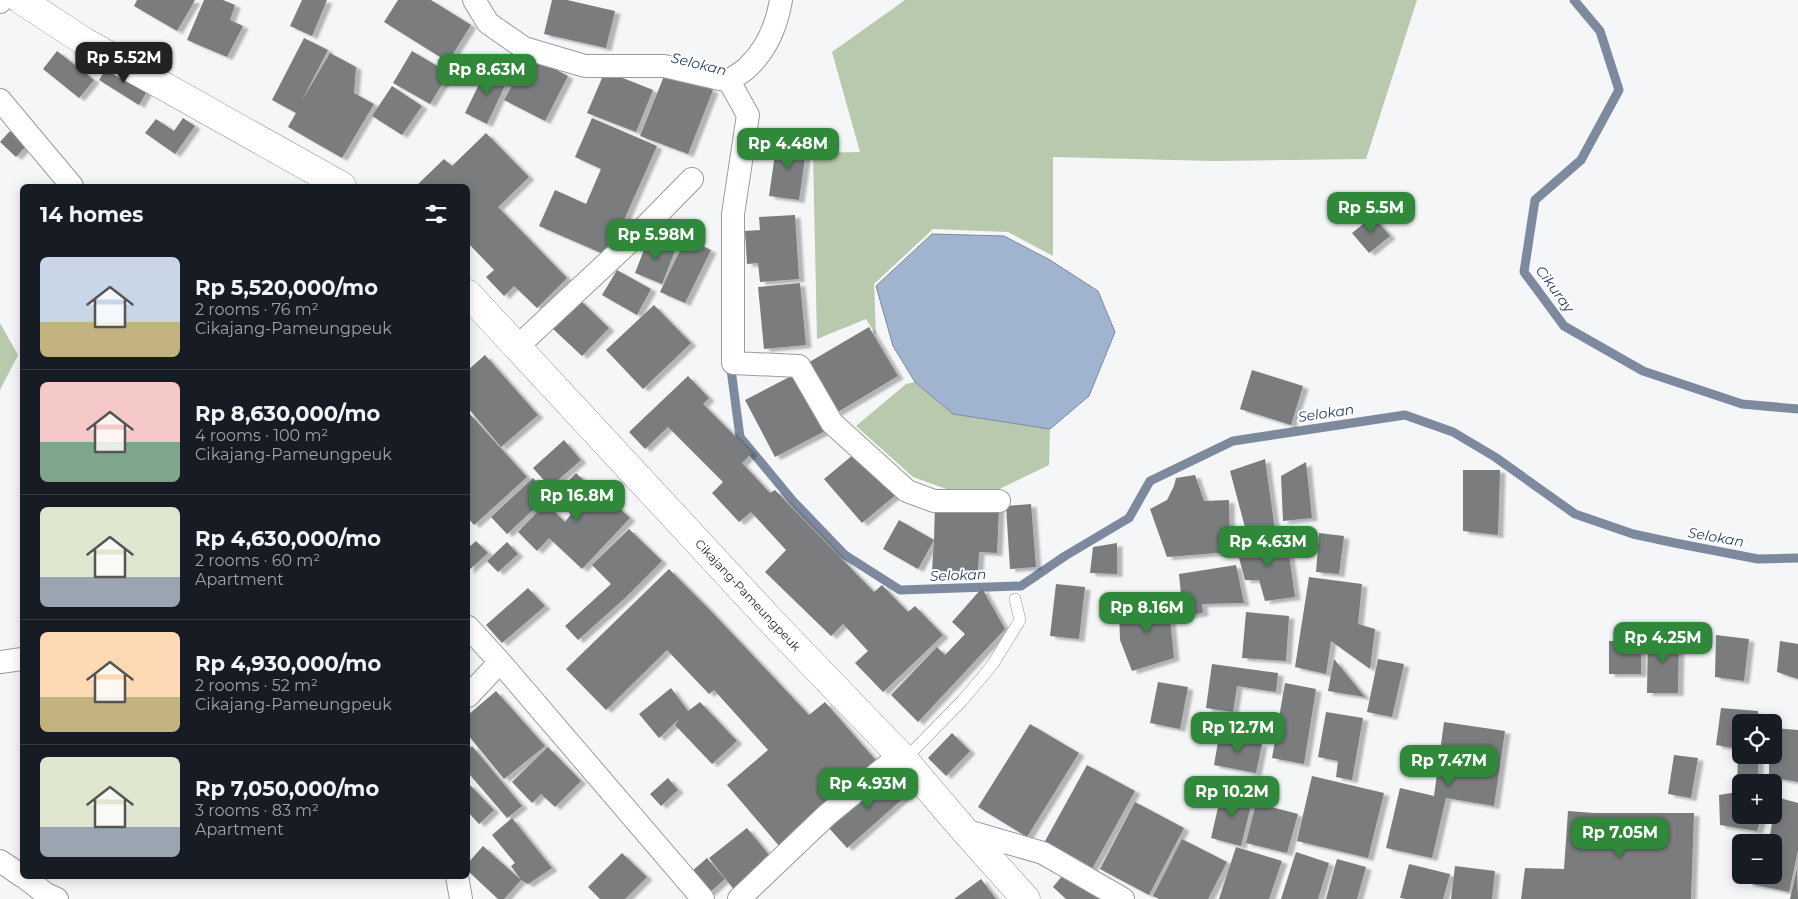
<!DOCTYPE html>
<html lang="en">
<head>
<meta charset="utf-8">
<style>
  :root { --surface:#171b24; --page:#20242c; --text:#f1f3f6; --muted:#9ea1a6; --line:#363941; --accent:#30893a }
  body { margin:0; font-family:Montserrat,sans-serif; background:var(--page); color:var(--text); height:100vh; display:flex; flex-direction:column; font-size:19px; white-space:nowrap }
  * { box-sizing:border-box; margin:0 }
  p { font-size:16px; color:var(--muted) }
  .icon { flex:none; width:28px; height:28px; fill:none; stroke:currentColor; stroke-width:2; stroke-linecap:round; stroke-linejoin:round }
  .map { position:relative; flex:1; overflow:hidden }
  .drawer { position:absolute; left:20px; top:184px; width:450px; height:695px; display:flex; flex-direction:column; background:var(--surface); border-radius:8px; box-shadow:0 2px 12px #0003 }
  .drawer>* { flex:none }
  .fabs { position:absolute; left:1732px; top:714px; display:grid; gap:10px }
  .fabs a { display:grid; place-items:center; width:50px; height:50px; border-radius:8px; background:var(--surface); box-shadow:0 2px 12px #0003; font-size:25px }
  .price { position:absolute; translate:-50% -42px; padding:0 11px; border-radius:10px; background:var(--accent); color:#fff; font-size:16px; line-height:32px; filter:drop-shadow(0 1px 2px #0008) }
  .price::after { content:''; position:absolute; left:50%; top:30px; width:15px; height:11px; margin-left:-8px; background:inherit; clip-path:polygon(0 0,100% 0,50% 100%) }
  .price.active { background:#222; color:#fff }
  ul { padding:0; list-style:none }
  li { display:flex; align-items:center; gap:15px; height:125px; padding:0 20px }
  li+li { border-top:1px solid var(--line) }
  li span { display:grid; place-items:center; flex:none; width:140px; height:100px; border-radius:8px; color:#555 }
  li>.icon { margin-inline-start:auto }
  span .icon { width:60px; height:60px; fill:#fffc; stroke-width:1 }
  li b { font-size:21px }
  h2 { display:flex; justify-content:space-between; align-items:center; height:60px; padding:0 20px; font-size:21px }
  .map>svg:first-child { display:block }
  .green { fill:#b8c9ad }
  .water { fill:#a1b4cf; stroke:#7d8a9d }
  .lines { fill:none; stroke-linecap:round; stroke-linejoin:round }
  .stream { stroke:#7d8a9d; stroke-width:9 }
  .building { fill:#7a7c7e; filter:url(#shadow) }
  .lane-casing { stroke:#999c9d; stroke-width:12 }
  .street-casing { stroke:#999c9d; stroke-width:24 }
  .primary-casing { stroke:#999c9d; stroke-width:29 }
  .lane { stroke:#fff; stroke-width:11 }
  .street { stroke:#fff; stroke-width:22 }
  .primary { stroke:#fff; stroke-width:28 }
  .labels { text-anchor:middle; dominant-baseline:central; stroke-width:4; stroke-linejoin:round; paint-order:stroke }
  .street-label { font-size:12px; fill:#282829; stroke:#fff }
  .water-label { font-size:14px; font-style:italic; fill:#1f395f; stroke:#fff }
</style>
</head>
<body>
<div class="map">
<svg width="1798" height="899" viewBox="0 0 1798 899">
  <defs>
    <filter id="shadow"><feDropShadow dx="5.5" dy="3" stdDeviation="1" flood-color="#0004"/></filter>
  </defs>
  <rect width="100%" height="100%" fill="#f4f6f8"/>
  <path class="green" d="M905 0H1417L1366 159 1214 161 1053 157V256L1008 232 933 229 874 284 876 335 866 319 817 339 813 153 860 152 832 52Z
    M0 323 18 355 0 390Z
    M915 382 953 414 1050 429 1049 465 977 500 913 477 856 426 906 384Z"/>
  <path class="water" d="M932 234 1004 236 1050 260 1098 291 1115 332 1089 396 1050 429 953 414 915 382 893 346 876 286Z"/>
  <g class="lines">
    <path class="stream" d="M1574 0 1600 31 1619 90 1581 160 1535 200 1524 272 1564 326 1643 371 1742 404 1798 409
      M730 362 740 437 793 501 845 555 900 590 1021 586 1065 556 1129 518 1150 481 1233 441 1405 415 1453 432 1495 457 1575 514 1633 534 1675 543 1758 559 1798 558"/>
  </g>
  <path class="building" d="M137 0H195L177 31 134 6Z
    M204 0H223L235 5 230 20 243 26 227 57 187 40Z
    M302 0H327L312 36 290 26Z
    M398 0H431L471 25 448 62 384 22Z
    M552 0H567L615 11 606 48 544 34Z
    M304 38 328 50 301 102 330 53 356 67 354 93 374 104 342 158 288 127 296 113 272 100Z
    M57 51 94 80 79 98 43 69Z
    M412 51 449 73 430 104 393 83Z
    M528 55 568 76 545 121 504 100Z
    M110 63 149 88 139 105 99 80Z
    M487 68 508 79 487 124 465 113Z
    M605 71 653 90 636 132 587 113Z
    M666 71 713 90 688 154 640 136Z
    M392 86 422 106 402 135 372 116Z
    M183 118 195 126 175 154 145 133 156 119 174 131Z
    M592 118 657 146 608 256 539 226 555 190 586 204 601 169 575 157Z
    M10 131 26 146 16 157 0 142Z
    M486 133 529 177 498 207 567 278 537 308 514 286 504 296 486 277 494 270 468 243V186H416L444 159 452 166Z
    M777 140 807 144 799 200 769 196Z
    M795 215 799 279 760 282 758 263 747 264 745 231 760 230 759 217Z
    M1373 216 1390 236 1369 253 1352 233Z
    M649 237 676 248 662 284 635 273Z
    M686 238 711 250 685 303 660 292Z
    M617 270 651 289 637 315 602 295Z
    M800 283 806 345 764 349 758 287Z
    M579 299 609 328 582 356 552 328Z
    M654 305 691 343 643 389 606 350Z
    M869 327 898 376 836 413 806 364Z
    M485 355 538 415 501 447 468 408V370Z
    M1252 370 1303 386 1291 425 1240 409Z
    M799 372 829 429 775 457 745 400Z
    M688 376 709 398 703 404 752 453 742 463 770 493 775 490 874 592 882 585 908 612 915 606 943 635 883 692 855 663 868 651 843 624 831 636 765 572 786 550 751 512 739 522 712 493 723 482 668 427 645 449 629 432Z
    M468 412 527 477 474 525 468 518Z
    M564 440 581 460 550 487 533 468Z
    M860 449 898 493 862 523 824 479Z
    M1265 459 1275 530 1247 535 1230 471Z
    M1306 462 1312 518 1283 521 1281 476Z
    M1463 470H1500L1498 535 1463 531Z
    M576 473 594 490 597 487 630 518 582 569 549 538 537 551 518 532 546 503 565 522 571 514 552 498Z
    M1195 475 1204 501 1229 500 1230 552 1167 557 1150 509 1167 500 1174 486 1176 478Z
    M533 478 549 495 507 534 491 517Z
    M1031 504 1036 567 1010 569 1006 506Z
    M935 505 999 508 997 553 979 552 978 572 932 571 934 540 918 569 883 549 899 520 934 540Z
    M629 529 662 561 625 598 578 640 565 626 611 584 592 565Z
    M1319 533 1344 536 1339 574 1316 572Z
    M476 541 488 553 468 571V548Z
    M1287 541 1295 597 1265 601 1259 580H1245L1235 543Z
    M507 542 518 554 498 572 487 561Z
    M1117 543V574L1090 573 1093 547Z
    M1236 565 1244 603 1202 604 1203 613 1183 616 1179 574Z
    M669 569 709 609 809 715 825 702 879 764 780 847 727 785 768 750 714 690 709 694 667 650 606 710 566 669Z
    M1309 577 1362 584 1358 624 1375 629 1370 669 1331 641 1326 674 1295 667Z
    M1056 584 1085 587 1079 639 1050 636Z
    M528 588 545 606 502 643 486 625Z
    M982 588 1005 629 918 722 891 695 937 647 945 655 965 634 952 622Z
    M1168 600 1174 658 1132 671 1120 640 1119 610Z
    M1246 612 1289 616 1286 661 1242 658Z
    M1648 634H1679L1678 693H1647Z
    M1716 635 1749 639 1744 681 1715 677Z
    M1641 640V674H1609V641Z
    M1780 641 1798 644V679L1777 672Z
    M1334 659 1365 697 1328 691Z
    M1378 659 1404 664 1392 717 1367 712Z
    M1212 664 1278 673 1276 692 1237 686 1233 712 1206 708Z
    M1158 682 1188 687 1180 729 1150 723Z
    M1285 683 1316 689 1304 764 1272 758Z
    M671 688 688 711 700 702 737 741 712 764 675 725 679 719 659 738 639 714Z
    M496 691 545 746 504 779 468 735V715Z
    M1721 708 1758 711V722H1741V755H1758V782H1741V815H1762L1757 831 1720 825 1719 795 1737 792 1738 749 1716 745Z
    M1326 712 1363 718 1352 780 1336 777 1338 761 1318 757Z
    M1444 722 1505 731 1494 806 1446 798 1432 858 1386 848 1400 788 1434 796Z
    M1030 724 1079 753 1027 837 978 807Z
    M1774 728 1798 730V782L1769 777V755H1774Z
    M952 733 970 751 946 776 928 758Z
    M1219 736 1262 744 1256 773 1214 765Z
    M472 746 522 806 507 818 470 775 468 777V750Z
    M548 747 581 781 555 807 541 794 532 803 512 782Z
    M1674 755 1698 758 1691 798 1668 794Z
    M1087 765 1135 791 1092 869 1044 843Z
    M889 772 908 794 847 848 828 827Z
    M1312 776 1384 793 1368 858 1297 841Z
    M668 778 678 790 661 806 650 794Z
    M468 783 494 810 479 824 468 812Z
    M1222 790 1253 797 1241 846 1211 838Z
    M1776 797 1798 803V850L1789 892 1747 883 1748 875H1774V842H1769Z
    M1135 802 1184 828 1149 895 1100 869Z
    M1256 803 1298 814 1287 853 1246 843Z
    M1568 811 1594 813H1694L1691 899H1521L1525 868 1564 869Z
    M512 818 552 868 528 884 521 880 511 866 515 863 492 835Z
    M747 828 774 861 735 891 709 858Z
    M1182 839 1227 862 1208 899H1159L1153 896Z
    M483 846 521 880 504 899H498L468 871V863Z
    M1236 847 1282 861 1269 899H1219Z
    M1296 852 1329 863 1318 899H1281Z
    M622 853 647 877 625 899H600L588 887Z
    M707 858 725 879 709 893 691 872Z
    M1337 859 1366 867 1357 899H1326Z
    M1409 864 1450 874 1443 899H1406L1400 898Z
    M1455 866 1495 871 1492 899H1451Z
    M1797 869 1798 899H1790Z
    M1067 870 1109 899H1066L1053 887Z
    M981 879 996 899H954Z"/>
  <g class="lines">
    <defs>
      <path id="lane" d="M904 760 962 701 993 664 1020 620 1015 599"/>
      <path id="street" d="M474 0 488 23 524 48 585 66H664L729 81 748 115 733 214V363L799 366 832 423 907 491 934 501H999
        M0 2 2 0
        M729 81C735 76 743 72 748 67 767 49 777 24 781 0
        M0 100 72 186
        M517 347 636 236 692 179
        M468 627 500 662 703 899
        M0 662 22 659
        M468 696 500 662
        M964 830 1043 853 1123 899
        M0 861 22 876
        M23 876 46 894 57 899
        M457 876 461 899
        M739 899 827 815 900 755"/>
      <path id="primary" d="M21 0 85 42 342 186
        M468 294 774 624 900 755 964 830 1026 899"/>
    </defs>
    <use href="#lane" class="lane-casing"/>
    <use href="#street" class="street-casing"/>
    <use href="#primary" class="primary-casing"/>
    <use href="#lane" class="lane"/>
    <use href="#street" class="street"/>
    <use href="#primary" class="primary"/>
  </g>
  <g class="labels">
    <g class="street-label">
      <text transform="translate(748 595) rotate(47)">Cikajang-Pameungpeuk</text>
    </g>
    <g class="water-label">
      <text transform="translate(699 64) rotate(14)">Selokan</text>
      <text transform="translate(1555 289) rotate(54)">Cikuray</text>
      <text transform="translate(1326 413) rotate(-8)">Selokan</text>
      <text transform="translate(1716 537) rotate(10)">Selokan</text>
      <text transform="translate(958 575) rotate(-2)">Selokan</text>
    </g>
  </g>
</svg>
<div class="fabs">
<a><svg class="icon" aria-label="locate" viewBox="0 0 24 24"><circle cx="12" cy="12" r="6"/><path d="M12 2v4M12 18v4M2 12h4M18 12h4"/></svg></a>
<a>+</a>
<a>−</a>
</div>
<b class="price active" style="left:124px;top:84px">Rp 5.52M</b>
<b class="price" style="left:487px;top:96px">Rp 8.63M</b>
<b class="price" style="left:788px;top:170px">Rp 4.48M</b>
<b class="price" style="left:1371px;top:234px">Rp 5.5M</b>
<b class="price" style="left:656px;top:261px">Rp 5.98M</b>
<b class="price" style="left:577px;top:522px">Rp 16.8M</b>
<b class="price" style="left:1268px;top:568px">Rp 4.63M</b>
<b class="price" style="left:1147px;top:634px">Rp 8.16M</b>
<b class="price" style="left:1663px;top:664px">Rp 4.25M</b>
<b class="price" style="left:1238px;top:754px">Rp 12.7M</b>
<b class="price" style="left:1449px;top:787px">Rp 7.47M</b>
<b class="price" style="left:868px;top:810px">Rp 4.93M</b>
<b class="price" style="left:1232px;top:818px">Rp 10.2M</b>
<b class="price" style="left:1620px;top:859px">Rp 7.05M</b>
<section class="drawer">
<h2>14 homes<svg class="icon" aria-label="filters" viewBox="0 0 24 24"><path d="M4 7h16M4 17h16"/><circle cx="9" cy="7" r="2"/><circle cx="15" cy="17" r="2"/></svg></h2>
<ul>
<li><span style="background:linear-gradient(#c9d6e8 65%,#c2b280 0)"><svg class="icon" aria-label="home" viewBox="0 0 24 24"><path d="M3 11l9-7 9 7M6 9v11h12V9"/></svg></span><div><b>Rp 5,520,000/mo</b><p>2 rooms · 76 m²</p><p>Cikajang-Pameungpeuk</p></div></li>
<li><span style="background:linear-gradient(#f6c9c9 60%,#7fa58c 0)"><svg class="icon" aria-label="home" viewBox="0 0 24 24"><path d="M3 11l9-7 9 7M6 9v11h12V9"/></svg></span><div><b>Rp 8,630,000/mo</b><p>4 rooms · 100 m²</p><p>Cikajang-Pameungpeuk</p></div></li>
<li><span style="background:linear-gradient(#dfe7d0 70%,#9aa5b1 0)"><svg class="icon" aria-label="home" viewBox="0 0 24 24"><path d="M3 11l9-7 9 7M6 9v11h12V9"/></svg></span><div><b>Rp 4,630,000/mo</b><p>2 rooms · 60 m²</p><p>Apartment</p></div></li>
<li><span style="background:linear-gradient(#ffd9b3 65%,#c2b280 0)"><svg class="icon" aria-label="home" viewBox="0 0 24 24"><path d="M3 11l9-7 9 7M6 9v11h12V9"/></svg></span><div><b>Rp 4,930,000/mo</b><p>2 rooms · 52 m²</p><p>Cikajang-Pameungpeuk</p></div></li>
<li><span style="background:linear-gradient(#dfe7d0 70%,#9aa5b1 0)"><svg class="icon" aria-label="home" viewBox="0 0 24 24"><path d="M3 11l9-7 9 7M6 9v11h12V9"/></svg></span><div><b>Rp 7,050,000/mo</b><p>3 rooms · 83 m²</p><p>Apartment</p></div></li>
</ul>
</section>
</div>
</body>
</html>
